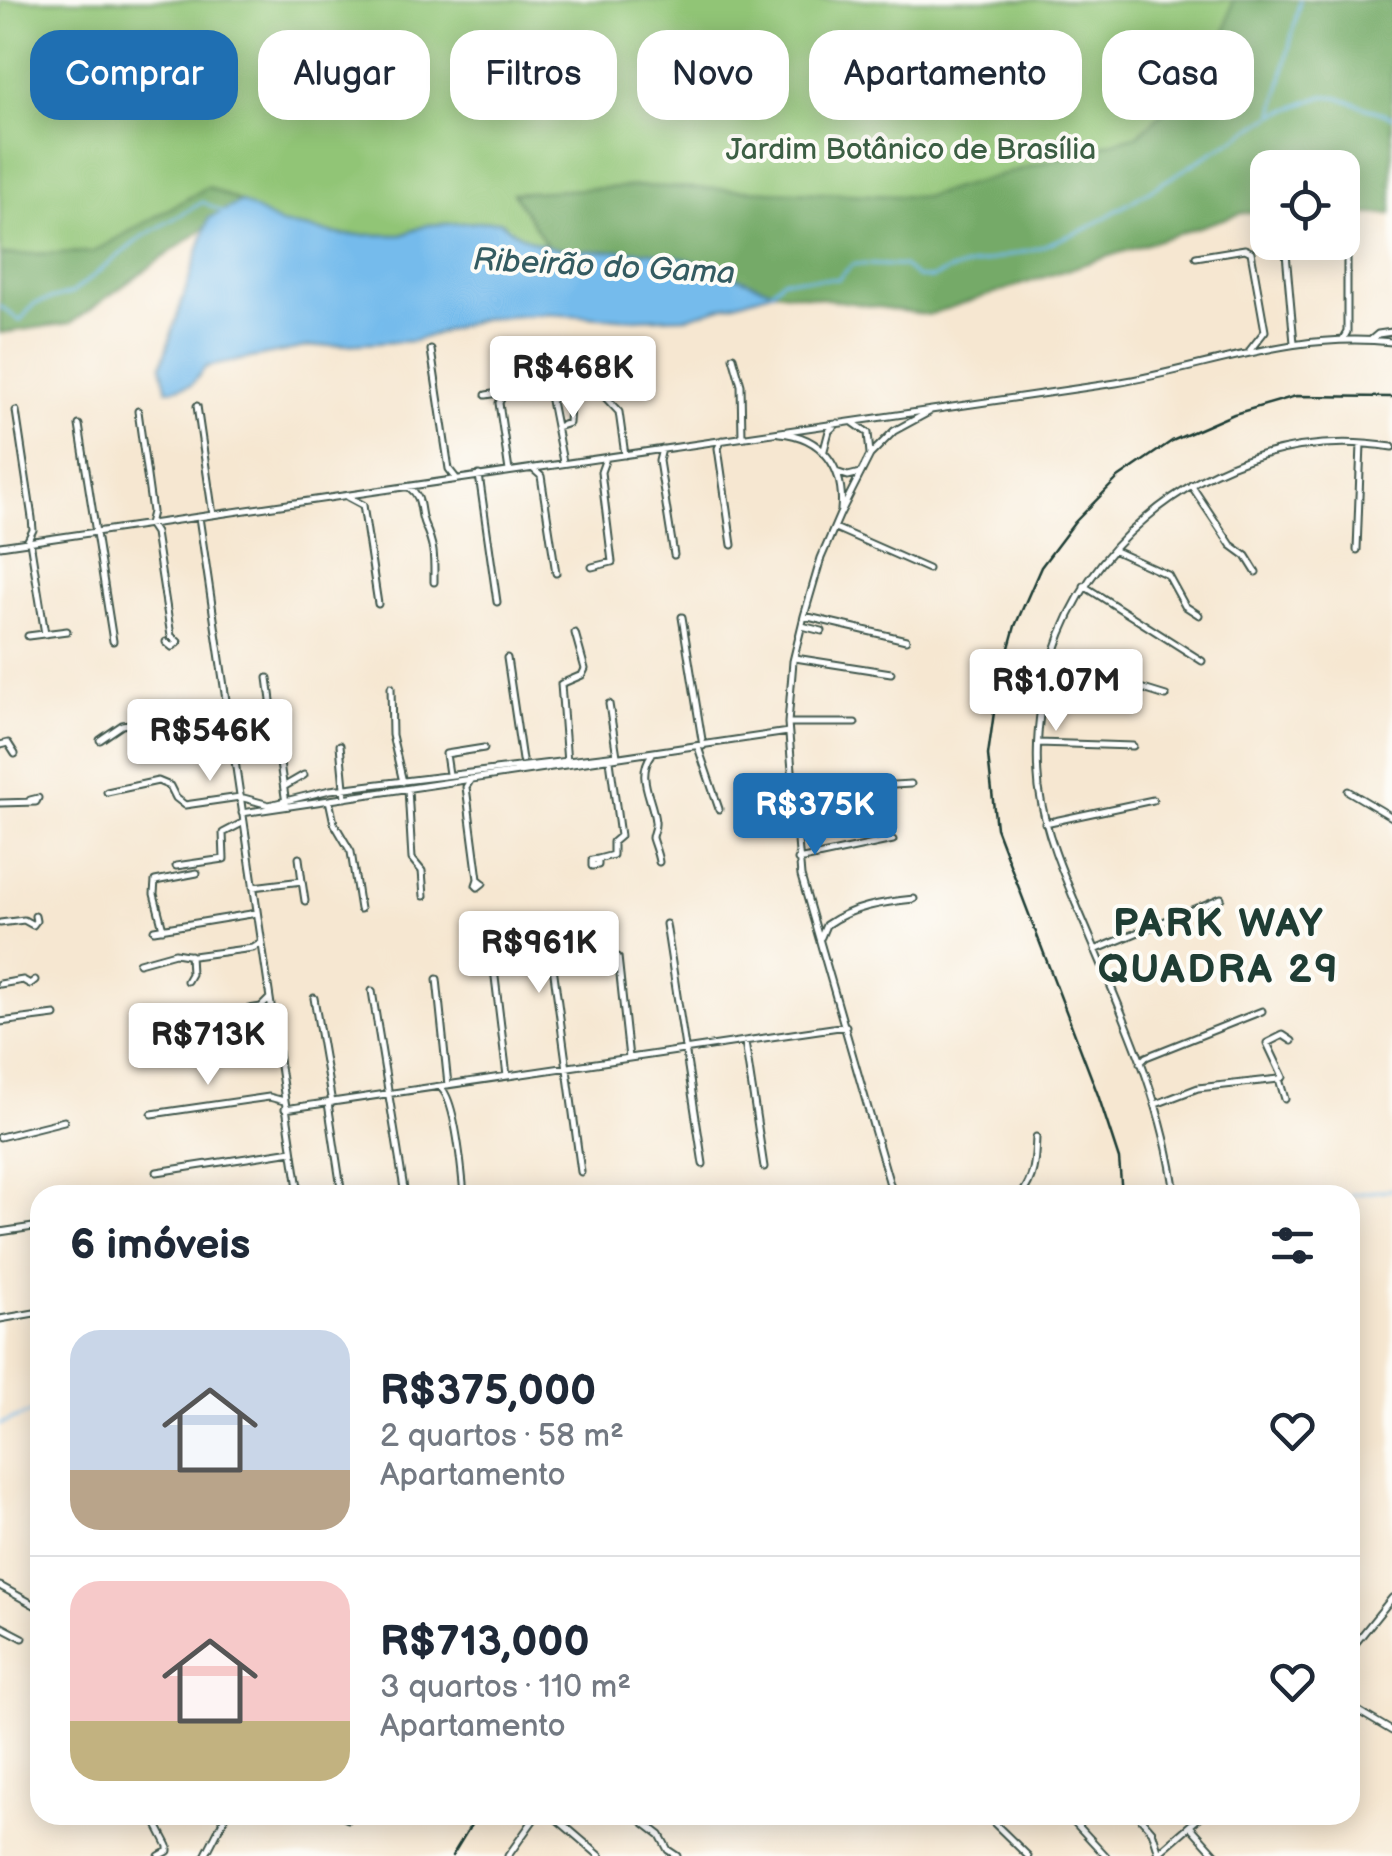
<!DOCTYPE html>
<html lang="pt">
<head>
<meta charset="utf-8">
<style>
  :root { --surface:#fff; --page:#f2f2f3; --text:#1f2937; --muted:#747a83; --line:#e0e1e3; --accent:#1f6fb2 }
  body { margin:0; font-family:"Balsamiq Sans",sans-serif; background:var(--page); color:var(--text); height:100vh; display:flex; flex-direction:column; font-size:38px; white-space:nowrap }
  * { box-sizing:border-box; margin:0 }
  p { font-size:32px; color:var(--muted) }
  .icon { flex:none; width:55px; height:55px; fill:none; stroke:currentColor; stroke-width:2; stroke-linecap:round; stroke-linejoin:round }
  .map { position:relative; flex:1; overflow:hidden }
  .sheet { position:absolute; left:30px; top:1185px; width:1330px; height:640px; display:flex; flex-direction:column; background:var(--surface); border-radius:30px; box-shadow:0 5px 25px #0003 }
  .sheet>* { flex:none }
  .guide { position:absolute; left:30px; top:30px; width:1332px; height:90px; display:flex; gap:20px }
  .tools { position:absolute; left:1250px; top:150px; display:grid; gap:20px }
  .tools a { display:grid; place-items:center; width:110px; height:110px; border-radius:20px; background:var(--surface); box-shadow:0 5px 25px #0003; font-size:50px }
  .price { position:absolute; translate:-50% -85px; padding:0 22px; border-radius:10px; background:#fff; color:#222; font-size:32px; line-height:65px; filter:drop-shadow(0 2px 5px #0008) }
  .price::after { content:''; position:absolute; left:50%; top:60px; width:30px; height:22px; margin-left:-15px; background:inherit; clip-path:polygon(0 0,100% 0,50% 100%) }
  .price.on { background:var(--accent); color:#fff }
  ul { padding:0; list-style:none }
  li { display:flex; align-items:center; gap:30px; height:250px; padding:0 40px }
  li+li { border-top:2px solid var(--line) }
  li span { display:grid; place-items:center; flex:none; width:280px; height:200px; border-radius:30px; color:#555 }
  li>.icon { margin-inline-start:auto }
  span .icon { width:120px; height:120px; fill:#fffc; stroke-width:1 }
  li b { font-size:42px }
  h2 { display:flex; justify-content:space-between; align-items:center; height:120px; padding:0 40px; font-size:42px }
  .chip { padding:0 35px; border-radius:30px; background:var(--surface); box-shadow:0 5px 25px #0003; font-size:35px; line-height:90px }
  .chip.on { background:var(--accent); color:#fff }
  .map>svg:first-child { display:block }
  .green { fill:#91c576; stroke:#588155; stroke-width:2.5 }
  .forest { fill:#74aa67; stroke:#4a744e; stroke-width:2.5 }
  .water { fill:#75bbec; stroke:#4a7c90; stroke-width:2.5 }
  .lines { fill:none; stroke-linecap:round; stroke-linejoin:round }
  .stream { stroke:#75bbec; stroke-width:2.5 }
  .minor-casing { stroke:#3f564c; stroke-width:9 }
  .minor { stroke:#fff; stroke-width:5 }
  .rail { stroke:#1f3d34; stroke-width:2.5 }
  .labels { text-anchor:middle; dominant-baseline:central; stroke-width:8; stroke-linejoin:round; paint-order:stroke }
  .park-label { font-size:30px; fill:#3c5f44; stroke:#fdfcf7 }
  .water-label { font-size:32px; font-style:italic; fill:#345c62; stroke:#fdfcf7 }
  .district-label { font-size:40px; font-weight:bold; letter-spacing:2.5px; fill:#1f3d34; stroke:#fdfcf7 }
</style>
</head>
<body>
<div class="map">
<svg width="1392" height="1856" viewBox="0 0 1392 1856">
  <rect width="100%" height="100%" fill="#fdfcf7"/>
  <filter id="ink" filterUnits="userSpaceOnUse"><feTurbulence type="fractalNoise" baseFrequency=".01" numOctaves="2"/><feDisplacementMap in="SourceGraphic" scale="20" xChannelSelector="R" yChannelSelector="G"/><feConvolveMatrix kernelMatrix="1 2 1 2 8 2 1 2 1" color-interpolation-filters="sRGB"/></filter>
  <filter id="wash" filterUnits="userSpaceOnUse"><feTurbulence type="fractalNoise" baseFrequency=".0048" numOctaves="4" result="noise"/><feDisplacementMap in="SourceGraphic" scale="40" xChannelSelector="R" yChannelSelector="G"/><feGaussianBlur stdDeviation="2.25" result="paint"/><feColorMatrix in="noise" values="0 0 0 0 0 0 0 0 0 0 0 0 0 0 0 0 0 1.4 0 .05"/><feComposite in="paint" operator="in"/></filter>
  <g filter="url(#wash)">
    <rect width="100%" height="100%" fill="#f6e7d1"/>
    <path class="green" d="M0 0H1392L1342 168H1268L544 242 550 250 520 238 500 221 427 225 402 235H343L281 224 208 187 93 252 0 255Z"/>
    <path class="forest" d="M1233 0H1392V214H1343L1342 168H1268L1267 213H1242L928 315 775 291 671 255 550 250 513 193 641 186 925 197 1138 135 1218 61Z
      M208 187 241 202 71 323 0 333V255L93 252Z"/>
    <path class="water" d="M241 202 281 224 343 235H402L427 225 500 221C554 268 609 242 671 255 706 263 741 280 775 291L689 317 636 319 545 314 481 319 414 341 306 347 206 367 191 385 167 390 161 366 209 218Z"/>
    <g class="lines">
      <path class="stream" d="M1274 114 1300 0
        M771 291 783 279H838L853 264 903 266 917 277 932 278 948 271 1038 248 1088 228 1274 115 1324 96 1338 97 1392 117
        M0 306 20 321 34 304 72 293 142 237 203 202 223 212
        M1350 1195 1392 1189
        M0 1424 40 1409"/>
    </g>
  </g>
  <g filter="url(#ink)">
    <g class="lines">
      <defs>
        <path id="minor" d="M1285 242 1294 343
          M1196 257 1245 249 1251 252 1265 331 1250 350
          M1343 339 1347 332V229
          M1371 340 1378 334 1392 332
          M431 350 449 469 456 478
          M612 350 617 372 603 395 619 412 625 455
          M733 357 741 385 742 437
          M504 393 499 403 509 471
          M486 395 518 390
          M197 406 213 515
          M16 411 32 518 33 530 27 542
          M138 411 152 512 149 524 155 533 171 636 178 642
          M854 423 868 433 870 454
          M79 425 113 641
          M557 427 569 423 570 404 565 368 561 365 545 370 563 462
          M779 433C823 436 845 469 841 510
          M722 440 718 448 732 545
          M662 449 659 461 674 555
          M824 450 829 431 838 423
          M532 468 541 476 556 573
          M839 473 848 476 860 473
          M479 475 497 602
          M1191 485 1231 545 1246 556 1256 572
          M410 488C424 499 418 511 425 526 435 547 434 559 434 582
          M348 497 363 505 378 604
          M199 517 299 1195
          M835 528 928 569
          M30 541 45 634
          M0 546 1116 383C1211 367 1292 331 1392 342
          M1113 550 1168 575 1185 606 1199 615
          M1357 550 1361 444
          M592 567 612 562 601 472 606 458
          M1084 586 1202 661
          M804 616 906 640
          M682 617 703 746
          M802 626 822 631
          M28 636 67 631
          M166 642 172 647 178 642
          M507 658 522 760
          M795 658 891 673
          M1050 665 1059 663 1166 696
          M268 678 272 708V709L274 724 269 716 272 709
          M391 687 392 735 403 782
          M609 704 617 756
          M272 709 277 716 274 724 286 803
          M788 723H855
          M100 740 122 725 210 712 226 704
          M1038 743 1133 746
          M0 745 8 743 15 754
          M340 745 345 798
          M698 747 719 809
          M652 754C635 777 653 798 655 822 656 828 652 833 652 838 654 845 658 854 659 862
          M567 763 561 684 582 675 585 669 575 633
          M449 774 446 754 484 748
          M471 779 466 787 478 879
          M285 786 304 775
          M408 789 412 859 422 871 424 896
          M792 791 911 784
          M1348 791 1392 817
          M107 792 158 781 170 786 176 798 185 805 240 797 269 805 330 790 617 755
          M329 800 334 823 351 852 360 909
          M0 803 36 802 38 798 30 800
          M242 813 788 732
          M1045 823 1153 800
          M598 859 613 855V842L620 836 610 760
          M598 859V865L592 866V860Z
          M798 860 893 840
          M176 866 224 859 223 833 244 822
          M478 879 483 883 478 887 476 885Z
          M302 881 305 901
          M253 887 302 881 299 858
          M0 923 24 920 33 925 36 921 35 916
          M666 924 703 1164
          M163 929 154 894 155 881 197 873
          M154 930 257 913
          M549 937 581 1172
          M821 937 826 925C851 907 884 902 914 899
          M1095 950 1221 898
          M618 957 629 1058
          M139 963 175 953 193 956 253 948 261 943
          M494 969 507 1076
          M437 979 448 1085
          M187 981 191 974 190 955
          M0 984 23 980 30 984 35 980
          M372 991 405 1195
          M314 998 332 1103
          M0 1022 55 1015
          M154 1025 261 1007 269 999
          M745 1042 764 1167
          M1140 1063 1146 1057 1262 1011
          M1279 1079 1283 1077 1267 1043 1283 1035 1292 1041
          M442 1089C456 1104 462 1172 464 1195
          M328 1103 342 1195
          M1156 1104 1198 1088 1279 1079 1285 1099
          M285 1109 846 1026
          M152 1114 269 1097 284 1101
          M0 1137 64 1121
          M157 1172 292 1151
          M893 1195 801 876 788 723 793 661 804 616 821 558 840 514 870 455 894 431 929 412
          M1021 1195C1035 1177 1035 1160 1036 1137
          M1175 1195C1164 1105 1125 1020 1090 937 1070 889 1046 840 1039 788 1034 742 1040 697 1054 653 1071 600 1103 554 1146 518 1215 459 1302 433 1392 447
          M0 1232 40 1226
          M0 1319 40 1312
          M0 1586 40 1608
          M0 1626 23 1638
          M1350 1650 1392 1598
          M1350 1706 1392 1731
          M152 1815 168 1846V1851L159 1856
          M340 1815 348 1819
          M552 1815 600 1856
          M634 1815 660 1835 668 1850 677 1856
          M986 1815 1028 1856
          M1068 1815 1106 1856
          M1138 1815 1152 1831 1159 1853
          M1190 1826 1217 1856
          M205 1856 226 1815
          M508 1856 537 1815
          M1155 1856 1202 1815"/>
      </defs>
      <use href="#minor" class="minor-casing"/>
      <use href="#minor" class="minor"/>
      <path class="rail" d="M1122 1195 1119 1159 1098 1095 996 828 988 755 997 691 1015 626 1041 567 1075 522 1118 478 1172 441 1234 414 1296 396 1392 397
        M452 1856 477 1815"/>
    </g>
  </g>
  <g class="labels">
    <g class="park-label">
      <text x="911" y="150">Jardim Botânico de Brasília</text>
    </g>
    <g class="water-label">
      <text transform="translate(604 267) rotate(3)">Ribeirão do Gama</text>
    </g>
    <g class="district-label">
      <text x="1219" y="924">PARK WAY<tspan x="1219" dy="46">QUADRA 29</tspan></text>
    </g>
  </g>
</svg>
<div class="tools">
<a><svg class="icon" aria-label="locate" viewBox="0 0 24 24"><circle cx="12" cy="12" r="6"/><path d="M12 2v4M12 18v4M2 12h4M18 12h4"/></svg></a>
</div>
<b class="price" style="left:573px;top:421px">R$468K</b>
<b class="price" style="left:1056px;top:734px">R$1.07M</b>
<b class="price" style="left:210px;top:784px">R$546K</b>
<b class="price on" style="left:815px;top:858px">R$375K</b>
<b class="price" style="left:539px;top:996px">R$961K</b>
<b class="price" style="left:208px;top:1088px">R$713K</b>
<div class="guide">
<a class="chip on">Comprar</a>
<a class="chip">Alugar</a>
<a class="chip">Filtros</a>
<a class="chip">Novo</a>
<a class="chip">Apartamento</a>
<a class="chip">Casa</a>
</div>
<section class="sheet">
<h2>6 imóveis<svg class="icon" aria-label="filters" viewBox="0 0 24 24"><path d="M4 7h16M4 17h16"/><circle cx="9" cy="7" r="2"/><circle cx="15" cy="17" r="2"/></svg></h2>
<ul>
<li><span style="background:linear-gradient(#c9d6e8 70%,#b9a48a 0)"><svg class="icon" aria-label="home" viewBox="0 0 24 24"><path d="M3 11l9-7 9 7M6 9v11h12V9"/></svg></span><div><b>R$375,000</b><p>2 quartos · 58 m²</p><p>Apartamento</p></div><svg class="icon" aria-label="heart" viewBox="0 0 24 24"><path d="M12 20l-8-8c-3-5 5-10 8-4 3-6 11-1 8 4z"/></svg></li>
<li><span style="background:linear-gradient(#f6c9c9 70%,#c2b280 0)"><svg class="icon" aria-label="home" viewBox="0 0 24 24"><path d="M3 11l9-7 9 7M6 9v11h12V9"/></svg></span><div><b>R$713,000</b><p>3 quartos · 110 m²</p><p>Apartamento</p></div><svg class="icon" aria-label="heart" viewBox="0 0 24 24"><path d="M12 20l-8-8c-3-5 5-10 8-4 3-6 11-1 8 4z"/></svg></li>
</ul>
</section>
</div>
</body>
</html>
